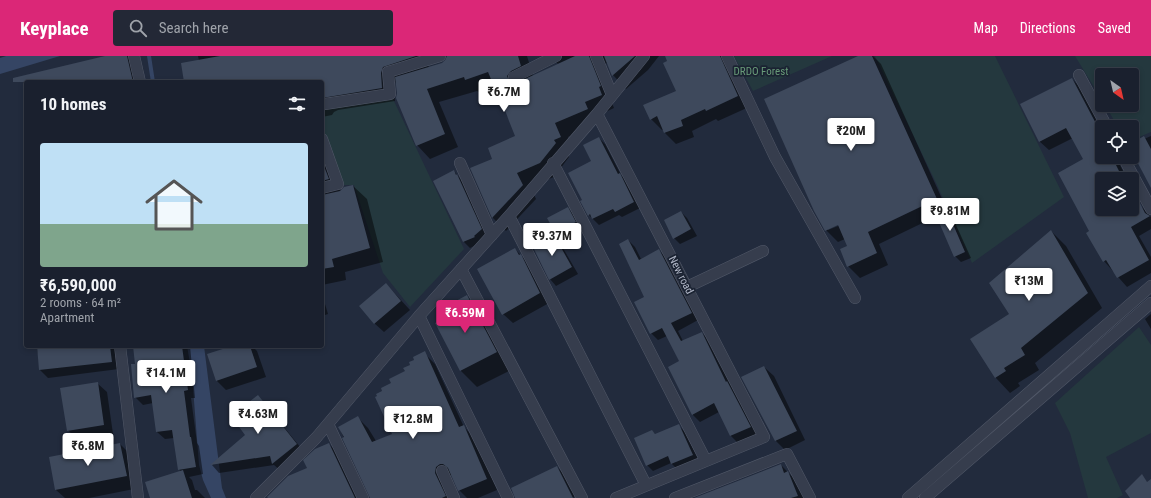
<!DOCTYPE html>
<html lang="en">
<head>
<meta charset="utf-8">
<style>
  :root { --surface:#1a202e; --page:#232836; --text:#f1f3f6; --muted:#9fa3aa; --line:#383e4a; --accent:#db2777 }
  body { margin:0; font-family:"Roboto Condensed",sans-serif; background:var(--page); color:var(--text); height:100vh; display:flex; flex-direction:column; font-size:15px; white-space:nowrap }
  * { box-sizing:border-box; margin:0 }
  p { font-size:13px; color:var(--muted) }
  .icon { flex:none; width:22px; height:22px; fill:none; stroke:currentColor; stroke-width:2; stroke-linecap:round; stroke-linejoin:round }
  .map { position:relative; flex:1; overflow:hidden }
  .drawer { position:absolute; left:24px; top:24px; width:300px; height:268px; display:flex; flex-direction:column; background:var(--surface); border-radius:4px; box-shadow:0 2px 6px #0003,0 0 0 1px var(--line) }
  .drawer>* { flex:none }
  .needle { width:26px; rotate:146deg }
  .buttons { position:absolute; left:1095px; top:12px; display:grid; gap:8px }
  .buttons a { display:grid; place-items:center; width:44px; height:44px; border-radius:4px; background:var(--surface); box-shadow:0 2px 6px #0003,0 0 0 1px var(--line); font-size:20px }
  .price { position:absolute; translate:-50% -34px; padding:0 9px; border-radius:4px; background:#fff; color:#222; font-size:13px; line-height:26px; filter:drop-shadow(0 1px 2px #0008) }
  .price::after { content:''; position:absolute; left:50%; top:24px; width:12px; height:9px; margin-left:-6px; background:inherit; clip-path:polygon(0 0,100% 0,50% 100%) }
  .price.on { background:var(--accent); color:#fff }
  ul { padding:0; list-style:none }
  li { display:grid; align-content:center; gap:8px; height:212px; padding:0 16px }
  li+li { border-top:1px solid var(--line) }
  li span { display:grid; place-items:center; height:124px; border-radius:4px; color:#555 }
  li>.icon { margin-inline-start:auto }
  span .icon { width:72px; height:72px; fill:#fffc; stroke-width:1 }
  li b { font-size:17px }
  h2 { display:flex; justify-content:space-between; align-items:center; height:48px; padding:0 16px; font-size:17px }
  header { display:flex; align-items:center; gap:24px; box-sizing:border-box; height:56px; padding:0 20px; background:var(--accent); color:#fff }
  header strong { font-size:19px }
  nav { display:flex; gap:22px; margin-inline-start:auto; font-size:14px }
  .search { width:280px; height:36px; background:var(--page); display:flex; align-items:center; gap:10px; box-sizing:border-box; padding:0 14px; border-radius:4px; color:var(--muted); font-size:15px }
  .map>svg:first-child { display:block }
  .green { fill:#24383e }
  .water { fill:#354564 }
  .shadow { fill:#0007; fill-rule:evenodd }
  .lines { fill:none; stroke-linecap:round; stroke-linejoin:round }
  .stream { stroke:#354564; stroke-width:4 }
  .building { fill:#3e495c }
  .street-casing { stroke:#515868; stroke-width:12 }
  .street { stroke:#363d4d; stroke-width:11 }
  .labels { text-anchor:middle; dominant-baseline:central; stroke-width:3.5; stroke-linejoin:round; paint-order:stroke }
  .park-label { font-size:11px; fill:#689a78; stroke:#1b2332 }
  .street-label { font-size:11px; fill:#b2b8c8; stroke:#1b2332 }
</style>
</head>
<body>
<header>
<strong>Keyplace</strong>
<div class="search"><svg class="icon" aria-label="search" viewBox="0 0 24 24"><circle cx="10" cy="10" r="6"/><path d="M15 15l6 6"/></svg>Search here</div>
<nav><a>Map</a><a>Directions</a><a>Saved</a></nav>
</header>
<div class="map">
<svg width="1151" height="442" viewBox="0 0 1151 442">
  <rect width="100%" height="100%" fill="#222b3d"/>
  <path class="green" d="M734 0H832L753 35Z
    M875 0H995L1064 141 972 207 937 129Z
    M1075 0H1151V76L1132 84V71H1118L1105 49H1132V19H1102V44Z
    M393 43 464 193 410 251 383 217 354 129H343L322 77V52Z
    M1139 271 1151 289V377L1106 401 1123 439 1117 442H1088L1070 377 1055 347Z"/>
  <path class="water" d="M6 0H60L0 18V2Z
    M187 290H204L222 432 226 442H211L203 424 199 409 192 319Z"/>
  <path class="shadow" d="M110 0H131L143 12 145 26H26V40L22 21Z
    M198 0H426L429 12 443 8 447 0H527L533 20 558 8 551 0H659L648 14 626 33 613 19 607 7 604 9 611 45 614 52 597 60 600 67 568 81 574 94 567 97 569 101 554 121 530 130 536 143 506 175 493 162 471 113 494 103 517 80 496 31 479 36 477 35 439 46 458 91 430 103 417 89 398 37 397 23 394 30 395 45 338 54 334 56 332 59 322 61V26H185L199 5Z
    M668 0H724L749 51 718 65 716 63 692 75 694 81 676 88 665 77 664 74H662L651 63 677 35Z
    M861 0H873L881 8 948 156 952 160 971 202 961 206 955 200 937 160 879 188 888 209 860 222 848 210 849 190 845 183 838 186 826 174ZM842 166 843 168 828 174V172Z
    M1072 23 1081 32 1102 74V101H1116L1127 123H1102V153H1132V133L1141 150 1151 161V173L1139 180 1151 201V217L1127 231 1104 205 1090 176 1085 103 1073 82 1049 94 1039 85Z
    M322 65 328 99 341 135 353 130 367 143 383 206 345 216 346 224 322 229Z
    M1151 80V129L1132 94V88Z
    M599 82 605 88 621 119 626 124 640 152 622 161 619 159 599 169 589 159 583 144 592 105Z
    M454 115 463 126 487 180 480 187 470 192 464 186 434 125Z
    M568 152 574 159 581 173 562 183 556 177 548 163Z
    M681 156 687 162 697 180 680 188 674 182Z
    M1051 175 1066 190 1102 252 1035 307 1039 314 1018 327 1020 330 1010 337 996 322 971 283 1011 259Z
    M554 181 560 187 578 218 556 230 550 223 534 192Z
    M628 184 635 191 641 203 659 194 666 202 698 264 678 275 683 285 702 277 709 284 732 331 757 378 738 387 731 380 719 356 700 366 693 359 670 311 680 306 667 280 658 284 651 277 645 242Z
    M515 193 530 209 549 247 513 267 503 258Z
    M386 228 410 254 384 276 374 267Z
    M322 238 328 258 322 260Z
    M467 240 483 257 513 313 477 331 461 315 436 268 448 261Z
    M1151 258V273L1145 263Z
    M37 290H130L117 292 119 313 48 322 40 314Z
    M134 290H190L195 342H191L197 387 199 390 203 418 189 421 192 424 195 434H197L205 442H157L181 416 179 413 174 382 165 383 157 376 153 347 143 349 135 341 136 308Z
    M235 290H252L257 295 266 321 226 334 217 325 208 299Z
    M424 297 435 308 464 371 474 381 497 434 478 442H467L459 434 452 419H451L446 425 452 442H371L339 371 357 361 368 372 376 385 393 378V328L407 316Z
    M764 311 774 320 805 384 785 394 776 385Z
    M97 327 107 336 113 378 77 384 68 374Z
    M258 341 266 349 305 397 281 415 274 409 219 417 212 409 247 379Z
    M679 370 685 376 699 405 678 414 671 407 653 415 647 409 652 375 656 379Z
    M120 388 132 400 139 432 89 442H65L56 434 50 402Z
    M329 388 340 399 360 442H269L308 413Z
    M781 409 804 433 808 442H697Z
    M557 411 566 420 576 440 572 442H516Z"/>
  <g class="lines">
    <path class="stream" d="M149 0 153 26"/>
  </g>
  <path class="building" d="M105 0H127L133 26H13V22Z
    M220 0H416L383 11 381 17 382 32 322 42V26H184L181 7Z
    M447 0H518L521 10 511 15 507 20 510 27 514 28 575 0H589L601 30 599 31 602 39 585 46 588 53 555 67 561 81 554 84 556 87 540 107 517 117 523 129 492 162 470 112 492 103 488 92 515 80 509 65 495 27 493 28 488 16 465 24 464 21 427 33 445 78 416 90 396 42 397 37 395 21 442 7 445 4Z
    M604 0H635L612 20Z
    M665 0H720L738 40 706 55 705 53 681 64 683 70 664 77 657 60 650 64 643 49 676 35 663 7 667 5Z
    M858 0H872L937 143 868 176 877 197 847 211 840 193 847 190 838 169 825 175 814 155 764 43Z
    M1072 22 1102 79V101H1112L1123 123H1102V153H1132L1140 147 1145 157 1150 160 1131 171 1149 204 1117 222 1106 204 1103 206 1086 177 1089 175 1058 117 1083 103 1066 72 1039 86 1020 48Z
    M1144 80 1151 93V132L1132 96V87Z
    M599 81 618 118 620 117 634 146 615 156 613 153 592 163 590 158 588 160 580 145 582 144 568 117 591 105 583 89Z
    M322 105 329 123 322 125Z
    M454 114 456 119 457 118 482 173 474 180 475 181 463 186 433 125Z
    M353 129 370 192 332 203 334 211 322 213V139L340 135 344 131Z
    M568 151 576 166 555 177 547 162Z
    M946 152 965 196 954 201 935 157Z
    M681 155 691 173 673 183 664 164Z
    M1051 174 1088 237 1021 292 1025 299 1004 312 1006 315 995 322 970 283 1009 258 989 227Z
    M554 179 572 211 549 224 533 191Z
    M628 183 639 204 659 193 692 257 671 267 681 285 702 276 726 326 727 325 751 371 730 380 714 347 692 359 668 311 679 305 662 272 650 278 634 246 644 241 619 188Z
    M515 192 519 199 521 198 540 237 502 259 477 213Z
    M386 227 401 245 374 268 359 250Z
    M467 239 497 296 460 315 435 267 447 261 443 252Z
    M37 290H110L112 306 39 314Z
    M133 290H182L188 334 184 335 190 381H191L196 411 178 414 172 374 156 376 151 339 134 342 131 308H135Z
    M232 290H250L257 311 216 325 207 298Z
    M425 295 459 371 464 369 487 423 458 435 448 412 443 408H440L436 411 435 417 446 440 442 442H370L342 382 344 381 338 371 358 360 372 386 392 378 375 341 377 340 376 338 382 335 381 332 391 327 389 323 405 315 403 312 410 309 409 306 414 304 413 301Z
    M764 310 797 375 775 385 741 321Z
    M98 326 104 369 67 375 60 332Z
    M258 339 297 388 272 408 270 400 210 409 245 379 231 360Z
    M679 368 693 399 671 408 668 400 646 410 634 382 652 374 655 378Z
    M120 387 127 420 55 434 49 401Z
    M329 387 355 442H268L267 441 288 420 307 412 303 404 315 393Z
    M781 408 784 417 788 415 798 440 791 442H694Z
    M557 410 573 442H515L511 432Z
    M183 414 192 442H150L145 426Z
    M1142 418 1147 426 1151 423V442H1130L1125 435Z"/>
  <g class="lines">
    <defs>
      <path id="street" d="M134 0 140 26
        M596 0 612 39
        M727 0 775 101 855 242
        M1079 19 1107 71
        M514 21 556 0
        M325 48 390 38 388 16 440 0
        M597 58 764 381 616 442
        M322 83 338 128 322 132
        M1123 101 1151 153
        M460 107 492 179
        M553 107 706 405
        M509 160 646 429
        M461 213 582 442
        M687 231 763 195
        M419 260 508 442
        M120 290 138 442
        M328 368 363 442
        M442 415 454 442
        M256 442 316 382 419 260 509 160 597 58 644 0
        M675 442 787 398 810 442
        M908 442 1151 230
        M925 442 1151 247"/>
    </defs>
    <use href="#street" class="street-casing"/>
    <use href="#street" class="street"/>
  </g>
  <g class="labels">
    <g class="park-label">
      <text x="761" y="15">DRDO Forest</text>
    </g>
    <g class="street-label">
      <text transform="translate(681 219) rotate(63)">New road</text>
    </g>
  </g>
</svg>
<div class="buttons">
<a><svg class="needle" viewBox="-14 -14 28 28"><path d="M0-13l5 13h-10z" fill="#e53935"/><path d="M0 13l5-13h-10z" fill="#9fa3aa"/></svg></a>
<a><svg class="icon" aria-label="locate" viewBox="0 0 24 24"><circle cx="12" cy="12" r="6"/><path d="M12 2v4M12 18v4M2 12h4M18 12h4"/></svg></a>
<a><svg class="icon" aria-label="layers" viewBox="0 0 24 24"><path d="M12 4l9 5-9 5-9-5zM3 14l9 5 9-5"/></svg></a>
</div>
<b class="price" style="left:504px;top:57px">₹6.7M</b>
<b class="price" style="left:851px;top:96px">₹20M</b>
<b class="price" style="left:950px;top:176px">₹9.81M</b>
<b class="price" style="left:552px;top:201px">₹9.37M</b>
<b class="price" style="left:1029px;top:246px">₹13M</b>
<b class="price on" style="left:465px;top:278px">₹6.59M</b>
<b class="price" style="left:166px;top:338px">₹14.1M</b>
<b class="price" style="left:258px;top:379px">₹4.63M</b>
<b class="price" style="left:413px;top:384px">₹12.8M</b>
<b class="price" style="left:88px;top:411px">₹6.8M</b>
<section class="drawer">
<h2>10 homes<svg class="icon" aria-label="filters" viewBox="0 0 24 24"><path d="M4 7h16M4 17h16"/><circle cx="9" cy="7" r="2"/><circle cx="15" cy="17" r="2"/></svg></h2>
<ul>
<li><span style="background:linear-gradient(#bfe0f5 65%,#7fa58c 0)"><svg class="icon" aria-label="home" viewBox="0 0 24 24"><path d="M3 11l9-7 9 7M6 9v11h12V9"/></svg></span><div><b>₹6,590,000</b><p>2 rooms · 64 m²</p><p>Apartment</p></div></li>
</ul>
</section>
</div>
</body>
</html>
